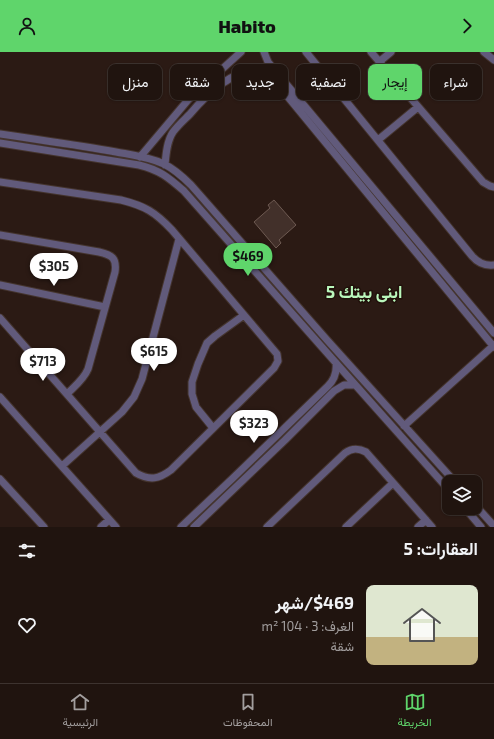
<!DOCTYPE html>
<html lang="ar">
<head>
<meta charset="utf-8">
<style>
  :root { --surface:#20140f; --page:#2d211d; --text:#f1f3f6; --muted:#a29e9e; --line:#3d332f; --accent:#5fd56b }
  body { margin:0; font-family:"Exo 2",Vazirmatn,sans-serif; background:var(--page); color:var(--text); direction:rtl; height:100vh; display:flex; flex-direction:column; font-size:15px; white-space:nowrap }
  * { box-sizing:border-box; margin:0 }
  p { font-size:13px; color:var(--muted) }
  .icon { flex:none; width:22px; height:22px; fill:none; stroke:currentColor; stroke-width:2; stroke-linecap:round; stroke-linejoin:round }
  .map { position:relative; height:475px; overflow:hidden; direction:ltr }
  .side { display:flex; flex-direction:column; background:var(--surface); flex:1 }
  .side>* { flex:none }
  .banner { position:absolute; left:12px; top:12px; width:470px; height:36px; direction:rtl; display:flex; gap:8px }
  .buttons { position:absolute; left:442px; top:423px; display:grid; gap:8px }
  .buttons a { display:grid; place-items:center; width:40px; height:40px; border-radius:8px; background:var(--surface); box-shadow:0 1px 3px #0004,0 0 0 1px var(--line); font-size:20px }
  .price { position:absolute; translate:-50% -34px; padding:0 9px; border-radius:14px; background:#fff; color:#222; font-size:13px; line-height:26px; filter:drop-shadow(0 1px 2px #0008) }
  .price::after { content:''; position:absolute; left:50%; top:24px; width:12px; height:9px; margin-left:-6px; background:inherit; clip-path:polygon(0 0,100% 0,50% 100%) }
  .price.selected { background:var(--accent); color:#111 }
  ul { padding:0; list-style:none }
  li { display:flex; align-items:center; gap:12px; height:100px; padding:0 16px }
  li+li { border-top:1px solid var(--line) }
  li span { display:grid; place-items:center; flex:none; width:112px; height:80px; border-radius:8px; color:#555 }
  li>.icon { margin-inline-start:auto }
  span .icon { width:48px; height:48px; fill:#fffc; stroke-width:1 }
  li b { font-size:17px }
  h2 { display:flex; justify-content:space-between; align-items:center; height:48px; padding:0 16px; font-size:17px }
  .tag { padding:0 14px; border-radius:8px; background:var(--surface); box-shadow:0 1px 3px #0004,0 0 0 1px var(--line); font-size:14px; line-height:36px }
  .tag.selected { background:var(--accent); color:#111 }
  header { display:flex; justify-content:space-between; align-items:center; height:52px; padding:0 16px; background:var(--accent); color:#111; font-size:18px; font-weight:800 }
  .dock { display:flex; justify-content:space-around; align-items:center; height:56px; border-top:1px solid var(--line); background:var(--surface); font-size:11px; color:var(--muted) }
  .dock a { display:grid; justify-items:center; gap:2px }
  .dock .selected { color:var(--accent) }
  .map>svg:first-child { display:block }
  .building { fill:#42302a; stroke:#6e5a52 }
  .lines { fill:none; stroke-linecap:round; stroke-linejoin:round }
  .minor-casing { stroke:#44342e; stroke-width:9 }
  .minor { stroke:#615a7b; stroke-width:7 }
  .labels { text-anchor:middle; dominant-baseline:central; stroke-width:3; stroke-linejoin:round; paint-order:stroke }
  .district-label { font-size:17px; font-weight:bold; fill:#baf7bc; stroke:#21110b }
</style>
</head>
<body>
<header><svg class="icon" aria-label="forward" viewBox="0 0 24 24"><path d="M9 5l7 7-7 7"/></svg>Habito<svg class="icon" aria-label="person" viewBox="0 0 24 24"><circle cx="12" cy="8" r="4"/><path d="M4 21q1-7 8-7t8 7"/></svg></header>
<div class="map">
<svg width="494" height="475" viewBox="0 0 494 475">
  <rect width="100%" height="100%" fill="#2b1a14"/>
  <path class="building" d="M274 148 296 173 279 188 281 191 276 196 254 170 270 156 268 153Z"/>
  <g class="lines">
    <defs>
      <path id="minor" d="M264 0 268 10 272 15 494 281
        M306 0 472 204C478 211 485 214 494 213
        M371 0 483 130 490 134 494 135
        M484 0 494 8
        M379 10 391 0
        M0 82C39 88 78 93 116 100 132 103 149 105 164 112 174 117 183 125 191 133L327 288 455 430
        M378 88 418 55
        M0 91 139 113C160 118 169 126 184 139 273 239 360 339 449 438
        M140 105 188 48 241 0
        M165 113C166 102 167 89 173 80 178 73 184 68 190 62 205 44 238 11 264 21 268 22 271 26 274 28L494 295
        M0 130 121 148C145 154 155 160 172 178L277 302 278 309 274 316 171 418C159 427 150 429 136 421L0 266
        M0 183 99 200C112 203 117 206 115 220L88 317C84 327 75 334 67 342
        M0 233 105 255
        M0 345 116 475
        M404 374 494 293
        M213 376 196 355 192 342V330L198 312 207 291 215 284 244 263
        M62 414 122 360 134 345 142 327 179 187
        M0 427 44 475
        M475 453 494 474
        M465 456 481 475
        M101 475 109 468
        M181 475 232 427 328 334C335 327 337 320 336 311
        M194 475 285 388 334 339 344 333H355
        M267 475 345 401C352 396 358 396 366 400L432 475
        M346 475 393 431
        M418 475 426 468"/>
    </defs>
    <use href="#minor" class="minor-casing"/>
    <use href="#minor" class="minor"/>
  </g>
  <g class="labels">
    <g class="district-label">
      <text x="364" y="239">ابنى بيتك 5</text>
    </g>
  </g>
</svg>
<div class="buttons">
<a><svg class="icon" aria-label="layers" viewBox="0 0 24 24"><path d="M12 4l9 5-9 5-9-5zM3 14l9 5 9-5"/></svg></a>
</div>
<b class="price selected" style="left:248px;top:225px">$469</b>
<b class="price" style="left:54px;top:235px">$305</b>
<b class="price" style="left:154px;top:320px">$615</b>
<b class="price" style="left:43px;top:330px">$713</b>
<b class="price" style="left:254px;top:392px">$323</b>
<div class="banner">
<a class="tag">شراء</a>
<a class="tag selected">إيجار</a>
<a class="tag">تصفية</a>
<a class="tag">جديد</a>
<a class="tag">شقة</a>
<a class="tag">منزل</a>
</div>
</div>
<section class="side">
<h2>العقارات: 5<svg class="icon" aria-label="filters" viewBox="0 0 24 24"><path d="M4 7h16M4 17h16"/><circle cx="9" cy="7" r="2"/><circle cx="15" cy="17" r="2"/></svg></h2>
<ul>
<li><span style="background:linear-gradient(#dfe7d0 65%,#c2b280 0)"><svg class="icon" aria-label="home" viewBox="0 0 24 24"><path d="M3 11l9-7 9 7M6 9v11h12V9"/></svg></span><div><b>$469/شهر</b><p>الغرف: 3 · 104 m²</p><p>شقة</p></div><svg class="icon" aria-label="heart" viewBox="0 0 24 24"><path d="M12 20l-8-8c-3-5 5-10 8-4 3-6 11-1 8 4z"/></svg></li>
</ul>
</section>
<nav class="dock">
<a class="selected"><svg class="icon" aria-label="map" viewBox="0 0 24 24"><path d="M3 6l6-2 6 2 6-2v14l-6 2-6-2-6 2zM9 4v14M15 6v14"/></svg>الخريطة</a>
<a><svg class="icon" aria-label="saved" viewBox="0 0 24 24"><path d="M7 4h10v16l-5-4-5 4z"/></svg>المحفوظات</a>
<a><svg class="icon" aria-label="home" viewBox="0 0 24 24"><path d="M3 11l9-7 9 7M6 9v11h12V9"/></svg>الرئيسية</a>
</nav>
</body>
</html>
